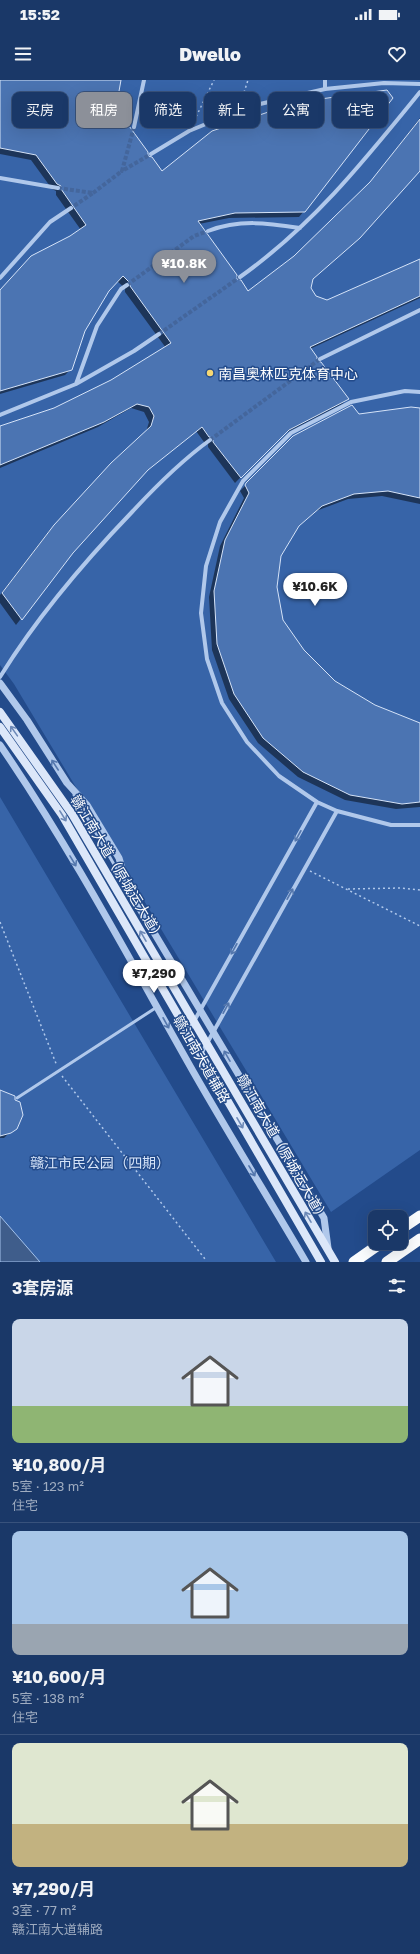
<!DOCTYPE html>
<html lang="zh">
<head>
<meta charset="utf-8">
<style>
  :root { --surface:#1a3868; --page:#233f6e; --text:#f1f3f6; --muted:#9facc0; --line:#38527c; --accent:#8c9099 }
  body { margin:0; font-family:"Golos Text","Noto Sans SC",sans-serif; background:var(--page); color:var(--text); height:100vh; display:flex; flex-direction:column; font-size:15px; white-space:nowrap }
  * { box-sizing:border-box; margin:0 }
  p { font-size:13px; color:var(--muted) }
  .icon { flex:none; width:22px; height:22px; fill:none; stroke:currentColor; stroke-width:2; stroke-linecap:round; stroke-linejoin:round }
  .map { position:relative; height:1182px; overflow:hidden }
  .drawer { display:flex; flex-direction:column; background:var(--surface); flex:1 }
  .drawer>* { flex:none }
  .banner { position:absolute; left:12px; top:12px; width:396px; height:36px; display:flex; gap:8px }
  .buttons { position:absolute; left:368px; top:1130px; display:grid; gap:8px }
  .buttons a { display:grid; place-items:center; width:40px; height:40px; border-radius:8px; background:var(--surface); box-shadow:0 4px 16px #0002,0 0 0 1px var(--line); font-size:20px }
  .price { position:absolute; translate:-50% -34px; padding:0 9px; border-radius:14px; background:#fff; color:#222; font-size:13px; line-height:26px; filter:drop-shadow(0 1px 2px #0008) }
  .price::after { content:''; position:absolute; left:50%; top:24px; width:12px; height:9px; margin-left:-6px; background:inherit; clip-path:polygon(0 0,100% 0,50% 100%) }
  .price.on { background:var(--accent); color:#fff }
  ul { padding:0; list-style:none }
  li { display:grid; align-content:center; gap:8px; height:212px; padding:0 12px }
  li+li { border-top:1px solid var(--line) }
  li span { display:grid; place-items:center; height:124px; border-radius:8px; color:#555 }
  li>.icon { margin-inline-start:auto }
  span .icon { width:72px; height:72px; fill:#fffc; stroke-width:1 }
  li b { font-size:17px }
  h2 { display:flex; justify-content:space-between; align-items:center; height:48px; padding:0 12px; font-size:17px }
  .tag { padding:0 14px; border-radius:8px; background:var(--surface); box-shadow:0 4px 16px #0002,0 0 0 1px var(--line); font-size:14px; line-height:36px }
  .tag.on { background:var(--accent); color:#fff }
  .status { display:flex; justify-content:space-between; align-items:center; height:28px; padding:0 20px; background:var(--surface); direction:ltr }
  .status svg { height:11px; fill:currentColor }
  header { display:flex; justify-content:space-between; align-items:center; height:52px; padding:0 12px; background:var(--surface); font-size:18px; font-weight:800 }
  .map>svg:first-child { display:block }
  .green { fill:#3764a8 }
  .water { fill:#3f5d8b; stroke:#a4c2ec }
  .shadow { fill:#0007 }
  .building { fill:#4b74b2; stroke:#d5e3f8 }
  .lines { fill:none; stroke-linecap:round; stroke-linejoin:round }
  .minor-tunnel { stroke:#44669c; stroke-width:4; stroke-dasharray:4 2; stroke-linecap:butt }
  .path { stroke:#b0c8eb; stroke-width:1.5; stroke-dasharray:2 3; stroke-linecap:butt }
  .service { stroke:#b0c8eb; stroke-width:3 }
  .minor { stroke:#b0c8eb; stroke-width:4 }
  .tertiary { stroke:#b0c8eb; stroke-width:7 }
  .secondary { stroke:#dce7f9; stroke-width:8 }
  .trunk { stroke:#fafcfe; stroke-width:11 }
  .service-bridge { stroke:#b0c8eb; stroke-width:3 }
  .oneway { stroke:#6d89b7 }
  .oneway2 { stroke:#5477ad }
  .poi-dot { fill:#f6d773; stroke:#234b8b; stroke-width:1.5 }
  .labels { text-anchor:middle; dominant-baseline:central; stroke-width:3; stroke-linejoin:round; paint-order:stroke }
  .poi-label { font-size:14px; fill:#fff; stroke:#234b8b; text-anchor:start }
  .street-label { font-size:14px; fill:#fff; stroke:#234b8b }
  .park-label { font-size:14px; fill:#d5e3f8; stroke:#234b8b }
</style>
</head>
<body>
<div class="status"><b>15:52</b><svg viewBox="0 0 49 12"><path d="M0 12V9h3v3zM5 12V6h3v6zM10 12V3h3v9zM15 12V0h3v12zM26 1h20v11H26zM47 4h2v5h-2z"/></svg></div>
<header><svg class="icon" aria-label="menu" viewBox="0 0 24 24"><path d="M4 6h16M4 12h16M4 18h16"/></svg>Dwello<svg class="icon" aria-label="heart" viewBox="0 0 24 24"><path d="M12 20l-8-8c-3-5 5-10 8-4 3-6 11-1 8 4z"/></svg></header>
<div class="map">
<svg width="420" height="1182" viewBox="0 0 420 1182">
  <rect width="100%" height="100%" fill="#234b8b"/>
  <path class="green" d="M0 0H420V1070L331 1132 14 604 0 585Z
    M0 717 276 1182H0Z"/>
  <path class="water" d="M0 1136 40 1182H0Z"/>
  <path class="shadow" d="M0 0H120L115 28 147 77 161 92 304 131 299 137 229 138 199 144 236 199 248 212 295 177 366 108 420 38V89L312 200 310 208 315 217 327 221 420 180V218L310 269 316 282 347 319 342 324 282 355 235 403 208 367V363L204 362 196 351 143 393 72 473 16 545 0 523V515L49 451 106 390 146 352 149 342 144 332 131 328 98 347 0 388V348L54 329 111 301 166 268 125 212V208L117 201 108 211 84 250 71 289 65 295 0 314V211L81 150 56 115V111L52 109 31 80 0 74Z
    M420 329V424L382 416 348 419 316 431 297 447 280 476 276 507 282 541 303 571 335 602 374 626 420 644V727L396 729 345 720 298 697 258 663 229 619 212 570 209 517 220 466 244 418 240 411 294 357 358 335Z
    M3 1012 14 1016V1021L22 1035 20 1042 4 1058H0V1013Z"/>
  <path class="building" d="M0 0H121L116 28 148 72V76L152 77 162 91 212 51 298 22 387 10 393 18 305 132 235 133 198 141 237 195V199L241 200 248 211 294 176 370 102 420 39V91L360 158 313 199 311 208 316 216 327 220 420 179V216L310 267 317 277V281L321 282 349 319 289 350 241 398 213 362V358L209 357 202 347 148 390 73 473 22 540 2 513 54 445 111 383 151 346 154 336 149 327 137 324 104 342 0 385V346L54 328 111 300 171 263 130 206V203L123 196 109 211 85 251 72 290 0 311V210L31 176 70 156 86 145 61 109V106L57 104 36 75 0 68Z
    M352 325 359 334 411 327 420 328V418L388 411 354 414 322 426 299 446 281 476 277 507 283 540 304 570 335 601 375 625 420 643V722L402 724 350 715 303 692 263 658 234 614 217 564 214 511 225 460 249 413 245 405 246 403 293 356Z
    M0 1010 15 1016V1020L20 1022 23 1035 17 1049 11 1053 0 1056Z"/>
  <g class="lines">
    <path class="minor-tunnel" d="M134 47 122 91 151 74
      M58 108 93 113 71 128
      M93 113 122 91
      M127 205 194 156 208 151
      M159 254 240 197
      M210 360 320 279"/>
    <path class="path" d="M241 22 248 0
      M194 41 214 0
      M310 791 420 846
      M348 809 400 808 420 810
      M0 842 57 986
      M62 996 205 1179"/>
    <path class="service" d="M74 715 123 800"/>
    <path class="minor" d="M325 0V9
      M134 47 144 0
      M151 74 189 51 247 27 325 9 384 3 420 4
      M0 98 58 108
      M208 151C240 139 267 143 300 148
      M240 197C313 145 364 81 420 12
      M0 198 50 142 71 128
      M320 279 420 230
      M76 304 97 246 121 209 127 205
      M420 312 405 311 351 322 291 353 243 401 220 442 206 486 201 533 207 579 222 623 247 662 279 696 317 722 337 731 391 745H420
      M0 335 76 304 134 271 159 254
      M0 597C37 537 83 483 132 432 156 406 181 381 210 360
      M188 952 317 722
      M201 974 337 731"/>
    <path class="tertiary" d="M0 603 27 640 67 703 87 725 119 778 128 809 324 1138 328 1168
      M0 665C72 770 131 882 194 993 230 1056 269 1119 306 1182"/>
    <path class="secondary" d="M0 632 72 734 335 1182
      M0 647 62 735 321 1182"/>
    <path class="trunk" d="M401 1149 420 1136
      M354 1182 381 1163
      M387 1182 420 1159"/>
    <path class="service-bridge" d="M17 1018 157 927"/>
  </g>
  <defs><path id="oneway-shaft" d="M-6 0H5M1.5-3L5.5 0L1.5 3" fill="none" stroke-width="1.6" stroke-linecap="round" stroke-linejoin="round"/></defs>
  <g class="oneway">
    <use href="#oneway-shaft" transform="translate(14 651) rotate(-125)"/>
    <use href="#oneway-shaft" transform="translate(63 736) rotate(58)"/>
    <use href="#oneway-shaft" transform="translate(143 856) rotate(-120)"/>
    <use href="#oneway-shaft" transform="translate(240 1043) rotate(60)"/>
    <use href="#oneway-shaft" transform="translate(308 1137) rotate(-120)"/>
  </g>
  <g class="oneway2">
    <use href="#oneway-shaft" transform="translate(55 685) rotate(-123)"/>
    <use href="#oneway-shaft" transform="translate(298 756) rotate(119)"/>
    <use href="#oneway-shaft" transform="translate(73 781) rotate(59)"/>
    <use href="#oneway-shaft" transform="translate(290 814) rotate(-61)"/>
    <use href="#oneway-shaft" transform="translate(234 869) rotate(119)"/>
    <use href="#oneway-shaft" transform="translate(226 928) rotate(-61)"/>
    <use href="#oneway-shaft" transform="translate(166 943) rotate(61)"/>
    <use href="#oneway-shaft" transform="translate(227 976) rotate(-120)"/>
    <use href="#oneway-shaft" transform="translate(252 1091) rotate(59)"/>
  </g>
  <circle class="poi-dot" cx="210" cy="293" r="4"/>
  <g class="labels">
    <g class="poi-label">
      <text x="218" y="293">南昌奥林匹克体育中心</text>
    </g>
    <g class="street-label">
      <text transform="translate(118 788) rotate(59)">赣江南大道（原城运大道）</text>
      <text transform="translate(202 979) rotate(60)">赣江南大道辅路</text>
      <text transform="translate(283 1068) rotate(60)">赣江南大道（原城运大道）</text>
    </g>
    <g class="park-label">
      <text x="100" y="1082">赣江市民公园（四期）</text>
    </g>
  </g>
</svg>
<div class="buttons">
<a><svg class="icon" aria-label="locate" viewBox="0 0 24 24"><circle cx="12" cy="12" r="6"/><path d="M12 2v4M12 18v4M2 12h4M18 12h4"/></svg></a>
</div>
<b class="price on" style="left:184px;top:204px">¥10.8K</b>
<b class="price" style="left:315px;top:527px">¥10.6K</b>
<b class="price" style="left:154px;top:914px">¥7,290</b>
<div class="banner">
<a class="tag">买房</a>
<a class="tag on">租房</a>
<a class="tag">筛选</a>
<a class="tag">新上</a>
<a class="tag">公寓</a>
<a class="tag">住宅</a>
</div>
</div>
<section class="drawer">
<h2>3套房源<svg class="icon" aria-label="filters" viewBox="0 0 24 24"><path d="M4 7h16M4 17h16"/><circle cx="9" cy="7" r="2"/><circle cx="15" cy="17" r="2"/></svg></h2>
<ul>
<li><span style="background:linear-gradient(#c9d6e8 70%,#8fb573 0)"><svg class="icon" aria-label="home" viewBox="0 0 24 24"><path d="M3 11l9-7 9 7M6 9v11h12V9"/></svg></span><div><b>¥10,800/月</b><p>5室 · 123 m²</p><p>住宅</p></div></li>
<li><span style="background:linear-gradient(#a9c7e8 75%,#9aa5b1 0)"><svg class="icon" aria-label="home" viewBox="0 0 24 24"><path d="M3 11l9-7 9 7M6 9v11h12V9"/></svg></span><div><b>¥10,600/月</b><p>5室 · 138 m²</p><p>住宅</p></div></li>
<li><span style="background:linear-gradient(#dfe7d0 65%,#c2b280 0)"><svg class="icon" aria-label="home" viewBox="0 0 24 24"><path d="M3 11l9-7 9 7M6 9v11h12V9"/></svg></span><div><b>¥7,290/月</b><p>3室 · 77 m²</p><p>赣江南大道辅路</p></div></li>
</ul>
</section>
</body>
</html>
